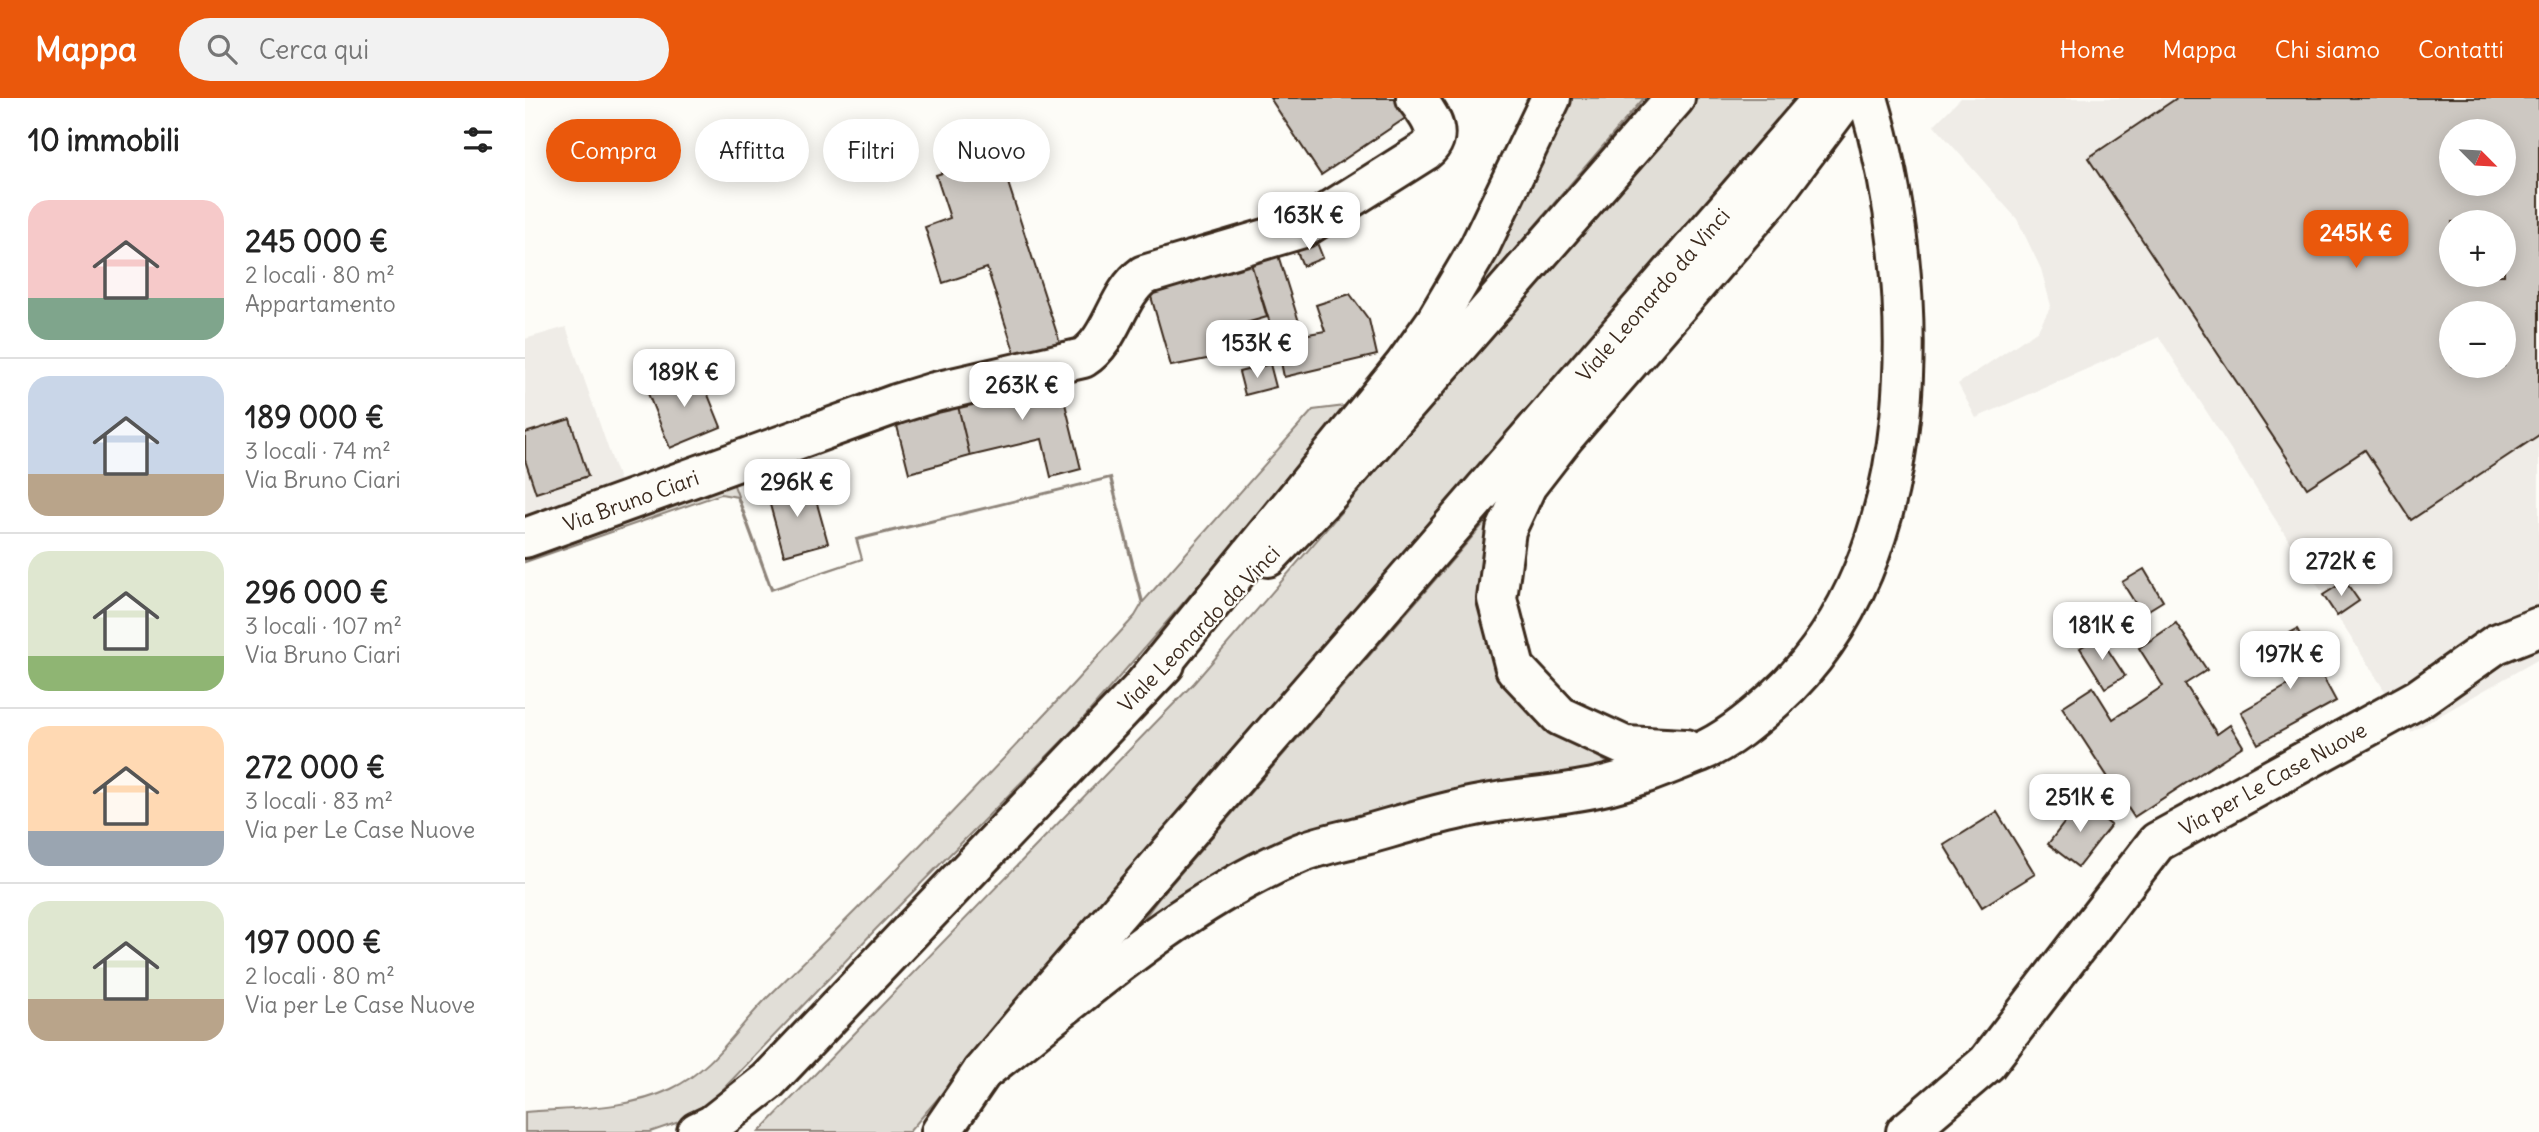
<!DOCTYPE html>
<html lang="it">
<head>
<meta charset="utf-8">
<style>
  :root { --surface:#fff; --page:#f2f2f2; --text:#222; --muted:#767676; --line:#e0e0e0; --accent:#ea580c }
  body { margin:0; font-family:Delius,sans-serif; background:var(--page); color:var(--text); height:100vh; display:flex; flex-direction:column; font-size:26px; white-space:nowrap }
  * { box-sizing:border-box; margin:0 }
  p { font-size:23px; color:var(--muted) }
  .icon { flex:none; width:38px; height:38px; fill:none; stroke:currentColor; stroke-width:2; stroke-linecap:round; stroke-linejoin:round }
  .map { position:relative; flex:1; overflow:hidden }
  .panel { display:flex; flex-direction:column; background:var(--surface); width:525px }
  .panel>* { flex:none }
  .top-card { position:absolute; left:21px; top:21px; width:665px; height:63px; display:flex; gap:14px }
  .needle { width:46px; rotate:114deg }
  .tools { position:absolute; left:1914px; top:21px; display:grid; gap:14px }
  .tools a { display:grid; place-items:center; width:77px; height:77px; border-radius:50%; background:var(--surface); box-shadow:0 4px 18px #0003; font-size:35px }
  .price { position:absolute; translate:-50% -60px; padding:0 16px; border-radius:14px; background:#fff; color:#222; font-size:23px; line-height:46px; filter:drop-shadow(0 2px 4px #0008) }
  .price::after { content:''; position:absolute; left:50%; top:42px; width:21px; height:16px; margin-left:-10px; background:inherit; clip-path:polygon(0 0,100% 0,50% 100%) }
  .price.active { background:var(--accent); color:#fff }
  ul { padding:0; list-style:none }
  li { display:flex; align-items:center; gap:21px; height:175px; padding:0 28px }
  li+li { border-top:2px solid var(--line) }
  li span { display:grid; place-items:center; flex:none; width:196px; height:140px; border-radius:21px; color:#555 }
  li>.icon { margin-inline-start:auto }
  span .icon { width:84px; height:84px; fill:#fffc; stroke-width:1 }
  li b { font-size:30px }
  h2 { display:flex; justify-content:space-between; align-items:center; height:84px; padding:0 28px; font-size:30px }
  .tag { padding:0 24px; border-radius:32px; background:var(--surface); box-shadow:0 4px 18px #0003; font-size:24px; line-height:63px }
  .tag.active { background:var(--accent); color:#fff }
  header { display:flex; align-items:center; gap:42px; box-sizing:border-box; height:98px; padding:0 35px; background:var(--accent); color:#fff }
  header strong { font-size:33px }
  nav { display:flex; gap:38px; margin-inline-start:auto; font-size:24px }
  .search { width:490px; height:63px; background:var(--page); display:flex; align-items:center; gap:18px; box-sizing:border-box; padding:0 24px; border-radius:38px; color:var(--muted); font-size:26px }
  main { display:flex; flex:1; min-height:0 }
  .map>svg:first-child { display:block }
  .built { fill:#efece7; fill-rule:evenodd }
  .green { fill:#e1ded7; stroke:#8e847a; stroke-width:2 }
  .building { fill:#cdc8c2; stroke:#3b2a1e; stroke-width:2; fill-rule:evenodd }
  .lines { fill:none; stroke-linecap:round; stroke-linejoin:round }
  .minor-casing { stroke:#3b2a1e; stroke-width:44 }
  .major-casing { stroke:#3b2a1e; stroke-width:44 }
  .highway-casing { stroke:#3b2a1e; stroke-width:44 }
  .minor { stroke:#fdfcf7; stroke-width:38 }
  .major { stroke:#fdfcf7; stroke-width:38 }
  .highway { stroke:#fdfcf7; stroke-width:38 }
  .labels { text-anchor:middle; dominant-baseline:central; stroke-width:5; stroke-linejoin:round; paint-order:stroke }
  .street-label { font-size:21px; fill:#3b2a1e; stroke:#fdfcf7 }
</style>
</head>
<body>
<header>
<strong>Mappa</strong>
<div class="search"><svg class="icon" aria-label="search" viewBox="0 0 24 24"><circle cx="10" cy="10" r="6"/><path d="M15 15l6 6"/></svg>Cerca qui</div>
<nav><a>Home</a><a>Mappa</a><a>Chi siamo</a><a>Contatti</a></nav>
</header>
<main>
<section class="panel">
<h2>10 immobili<svg class="icon" aria-label="filters" viewBox="0 0 24 24"><path d="M4 7h16M4 17h16"/><circle cx="9" cy="7" r="2"/><circle cx="15" cy="17" r="2"/></svg></h2>
<ul>
<li><span style="background:linear-gradient(#f6c9c9 70%,#7fa58c 0)"><svg class="icon" aria-label="home" viewBox="0 0 24 24"><path d="M3 11l9-7 9 7M6 9v11h12V9"/></svg></span><div><b>245 000 €</b><p>2 locali · 80 m²</p><p>Appartamento</p></div></li>
<li><span style="background:linear-gradient(#c9d6e8 70%,#b9a48a 0)"><svg class="icon" aria-label="home" viewBox="0 0 24 24"><path d="M3 11l9-7 9 7M6 9v11h12V9"/></svg></span><div><b>189 000 €</b><p>3 locali · 74 m²</p><p>Via Bruno Ciari</p></div></li>
<li><span style="background:linear-gradient(#dfe7d0 75%,#8fb573 0)"><svg class="icon" aria-label="home" viewBox="0 0 24 24"><path d="M3 11l9-7 9 7M6 9v11h12V9"/></svg></span><div><b>296 000 €</b><p>3 locali · 107 m²</p><p>Via Bruno Ciari</p></div></li>
<li><span style="background:linear-gradient(#ffd9b3 75%,#9aa5b1 0)"><svg class="icon" aria-label="home" viewBox="0 0 24 24"><path d="M3 11l9-7 9 7M6 9v11h12V9"/></svg></span><div><b>272 000 €</b><p>3 locali · 83 m²</p><p>Via per Le Case Nuove</p></div></li>
<li><span style="background:linear-gradient(#dfe7d0 70%,#b9a48a 0)"><svg class="icon" aria-label="home" viewBox="0 0 24 24"><path d="M3 11l9-7 9 7M6 9v11h12V9"/></svg></span><div><b>197 000 €</b><p>2 locali · 80 m²</p><p>Via per Le Case Nuove</p></div></li>
</ul>
</section>
<div class="map">
<svg width="2014" height="1034" viewBox="0 0 2014 1034">
  <rect width="100%" height="100%" fill="#fdfcf7"/>
  <filter id="ink" filterUnits="userSpaceOnUse"><feTurbulence type="fractalNoise" baseFrequency=".0143" numOctaves="2"/><feDisplacementMap in="SourceGraphic" scale="14" xChannelSelector="R" yChannelSelector="G"/><feConvolveMatrix kernelMatrix="1 2 1 2 8 2 1 2 1" color-interpolation-filters="sRGB"/></filter>
  <g filter="url(#ink)">
    <path class="built" d="M1436 0H2014V561L1886 634 1634 239 1451 320 1433 286 1513 232 1526 208 1516 171 1492 121 1409 27ZM1927 33H1979V86H1927ZM1927 124H1979V177H1927ZM1927 215H1979V268H1927Z
      M41 229 106 416 0 452V241Z"/>
    <path class="green" d="M1042 0H1119L967 178 958 187 955 186 1018 64Z
      M1172 0H1275L384 1034H234L669 585Z
      M838 297 550 630 351 831 183 1007 154 1024 125 1034H0V1014C48 1010 102 1012 146 991 189 971 212 929 245 897 371 775 492 649 610 518L617 506 585 380 332 442 337 461 246 492 212 399 196 396 0 464V452L206 379 247 491 337 461 331 441 586 379 618 504 788 312 820 308Z
      M974 408 962 458 1034 634 1089 669 974 693 611 831 634 800Z"/>
    <path class="building" d="M745 0H873L885 17 796 77Z
      M1652 0H2014V337L1886 422 1840 352 1782 390 1563 60ZM1927 33H1979V86H1927ZM1927 124H1979V177H1927ZM1927 215H1979V268H1927Z
      M474 57 536 248 492 262 462 170 418 185 400 129 425 120 411 77Z
      M790 140 798 160 778 168 770 149Z
      M752 154 781 246 754 254 725 162Z
      M725 162 742 219 686 235 692 259 646 268 623 188Z
      M825 196 844 222 852 257 759 279 754 254 781 246 778 237 800 233 791 207Z
      M745 266 751 289 720 297 714 274Z
      M173 272 196 329 145 350 122 293Z
      M533 277 556 371 526 379 517 341 445 358 432 304Z
      M432 304 445 358 384 375 370 320Z
      M45 321 63 378 11 395 0 362V335Z
      M286 384 303 445 259 457 242 396Z
      M1619 471 1638 503 1617 516 1597 484Z
      M1820 483 1834 503 1812 518 1798 497Z
      M1651 525 1682 572 1660 586 1692 636 1705 627 1718 648 1609 719 1537 609 1568 589 1588 621 1638 588 1614 550Z
      M1772 531 1811 603 1733 646 1716 614 1765 586 1743 547Z
      M1574 538 1600 578 1580 590 1555 550Z
      M1556 703 1586 727 1553 769 1523 746Z
      M1472 714 1510 776 1457 809 1419 747Z"/>
    <g class="lines">
      <defs>
        <path id="minor" d="M0 440 371 306 410 294 558 260C588 241 591 197 619 177L778 130 900 53C921 36 903 17 891 0
          M1381 1034 1462 965 1632 744 1893 601 1971 546 2014 529"/>
        <path id="major" d="M743 459 804 395 1150 0
          M172 1034 187 1027 243 983 640 566
          M416 1034 457 974 508 913 1298 0"/>
        <path id="highway" d="M617 590 879 268 911 223 954 150 1026 0
          M1160 651 1100 648 1035 618 990 570 972 501 981 432 1002 387 1040 338 1246 100 1321 0
          M457 974C557 896 655 806 773 756 794 747 818 743 840 737 872 728 904 718 936 711 981 700 1028 699 1073 689 1107 682 1143 667 1175 654 1202 643 1228 621 1250 601 1405 461 1398 186 1343 0"/>
      </defs>
      <use href="#minor" class="minor-casing"/>
      <use href="#major" class="major-casing"/>
      <use href="#highway" class="highway-casing"/>
      <use href="#minor" class="minor"/>
      <use href="#major" class="major"/>
      <use href="#highway" class="highway"/>
    </g>
  </g>
  <g class="labels">
    <g class="street-label">
      <text transform="translate(1128 197) rotate(-49)">Viale Leonardo da Vinci</text>
      <text transform="translate(106 403) rotate(-20)">Via Bruno Ciari</text>
      <text transform="translate(674 531) rotate(-46)">Viale Leonardo da Vinci</text>
      <text transform="translate(1748 681) rotate(-29)">Via per Le Case Nuove</text>
    </g>
  </g>
</svg>
<div class="tools">
<a><svg class="needle" viewBox="-14 -14 28 28"><path d="M0-13l5 13h-10z" fill="#e53935"/><path d="M0 13l5-13h-10z" fill="#767676"/></svg></a>
<a>+</a>
<a>−</a>
</div>
<b class="price" style="left:784px;top:154px">163K €</b>
<b class="price active" style="left:1831px;top:172px">245K €</b>
<b class="price" style="left:732px;top:282px">153K €</b>
<b class="price" style="left:159px;top:311px">189K €</b>
<b class="price" style="left:497px;top:324px">263K €</b>
<b class="price" style="left:272px;top:421px">296K €</b>
<b class="price" style="left:1816px;top:500px">272K €</b>
<b class="price" style="left:1577px;top:564px">181K €</b>
<b class="price" style="left:1765px;top:593px">197K €</b>
<b class="price" style="left:1555px;top:736px">251K €</b>
<div class="top-card">
<a class="tag active">Compra</a>
<a class="tag">Affitta</a>
<a class="tag">Filtri</a>
<a class="tag">Nuovo</a>
</div>
</div>
</main>
</body>
</html>
